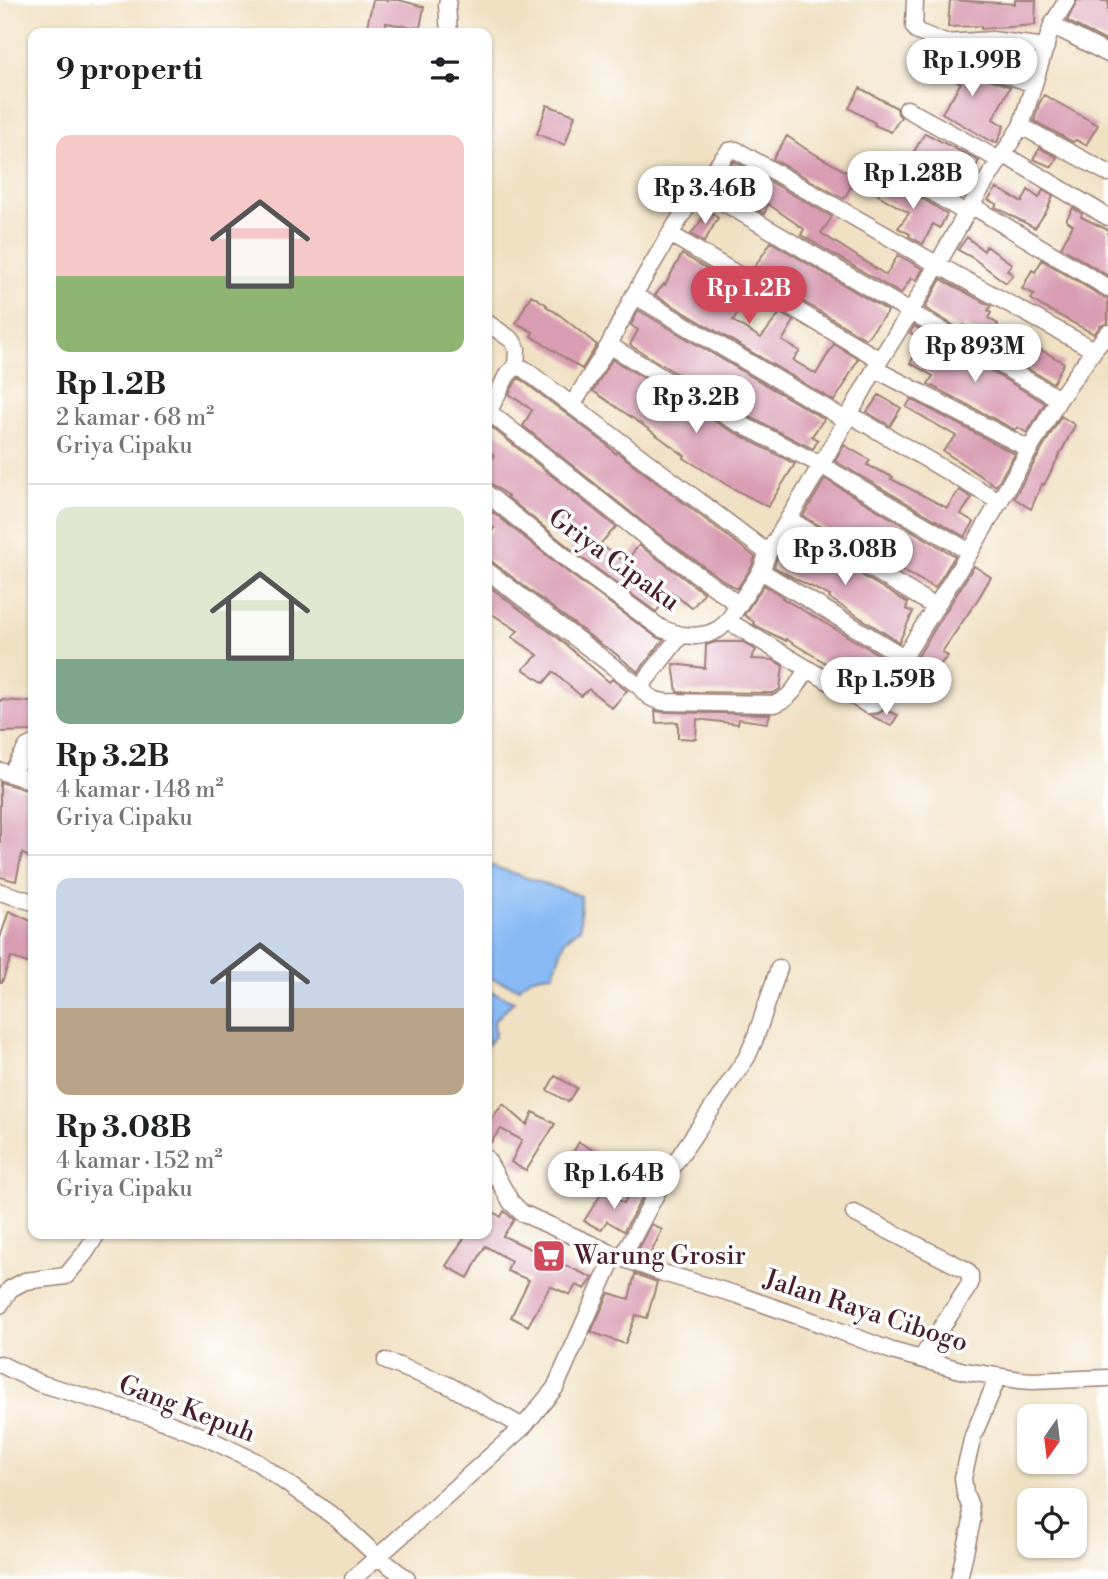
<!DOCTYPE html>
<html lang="id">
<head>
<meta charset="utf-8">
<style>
  :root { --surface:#fff; --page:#f6f6f6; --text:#202124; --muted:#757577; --line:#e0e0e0; --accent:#d1495b }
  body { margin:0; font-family:"Libre Bodoni",serif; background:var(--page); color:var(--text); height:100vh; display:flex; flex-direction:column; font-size:26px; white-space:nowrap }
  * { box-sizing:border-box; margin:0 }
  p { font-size:23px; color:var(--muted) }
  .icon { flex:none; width:38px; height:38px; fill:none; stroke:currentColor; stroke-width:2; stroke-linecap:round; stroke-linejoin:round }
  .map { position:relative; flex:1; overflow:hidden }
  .drawer { position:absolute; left:28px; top:28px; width:464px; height:1211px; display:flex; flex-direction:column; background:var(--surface); border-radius:14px; box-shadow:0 2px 5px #0004 }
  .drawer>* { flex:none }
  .needle { width:46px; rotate:194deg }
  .buttons { position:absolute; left:1017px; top:1404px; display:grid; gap:14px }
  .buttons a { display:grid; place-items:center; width:70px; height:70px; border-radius:14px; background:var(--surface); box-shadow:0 2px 5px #0004; font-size:35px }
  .price { position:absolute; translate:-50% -60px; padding:0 16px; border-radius:24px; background:#fff; color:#222; font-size:23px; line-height:46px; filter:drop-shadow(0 2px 4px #0008) }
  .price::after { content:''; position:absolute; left:50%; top:42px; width:21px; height:16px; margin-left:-10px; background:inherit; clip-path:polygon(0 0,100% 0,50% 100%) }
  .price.active { background:var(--accent); color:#fff }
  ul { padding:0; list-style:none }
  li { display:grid; align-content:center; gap:14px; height:371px; padding:0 28px }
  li+li { border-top:2px solid var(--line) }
  li span { display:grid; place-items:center; height:217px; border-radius:14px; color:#555 }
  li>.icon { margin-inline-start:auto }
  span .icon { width:126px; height:126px; fill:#fffc; stroke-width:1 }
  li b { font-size:30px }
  h2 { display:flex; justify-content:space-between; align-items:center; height:84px; padding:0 28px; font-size:30px }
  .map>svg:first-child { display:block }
  .water { fill:#87baf4; stroke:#686c90; stroke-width:2 }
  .building { fill:#d99cb3 }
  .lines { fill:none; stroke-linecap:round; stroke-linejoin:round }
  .minor-casing { stroke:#9d8077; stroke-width:19 }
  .minor { stroke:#fff; stroke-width:16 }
  .labels { text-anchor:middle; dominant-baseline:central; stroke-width:7; stroke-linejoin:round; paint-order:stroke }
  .street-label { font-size:26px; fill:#4a1f2b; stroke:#fff }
  .poi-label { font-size:26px; fill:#4a1f2b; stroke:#fff; text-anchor:start }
</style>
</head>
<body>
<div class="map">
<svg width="1108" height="1579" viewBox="0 0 1108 1579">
  <rect width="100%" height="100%" fill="#fff"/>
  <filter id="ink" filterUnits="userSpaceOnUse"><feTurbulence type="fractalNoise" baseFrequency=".0143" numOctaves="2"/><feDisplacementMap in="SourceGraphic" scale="14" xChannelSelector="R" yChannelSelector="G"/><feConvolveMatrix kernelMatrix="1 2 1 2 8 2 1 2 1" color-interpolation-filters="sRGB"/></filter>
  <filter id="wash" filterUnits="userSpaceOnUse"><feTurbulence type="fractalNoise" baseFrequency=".00686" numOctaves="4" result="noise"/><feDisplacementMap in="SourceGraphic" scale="28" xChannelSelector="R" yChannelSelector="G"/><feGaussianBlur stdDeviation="1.57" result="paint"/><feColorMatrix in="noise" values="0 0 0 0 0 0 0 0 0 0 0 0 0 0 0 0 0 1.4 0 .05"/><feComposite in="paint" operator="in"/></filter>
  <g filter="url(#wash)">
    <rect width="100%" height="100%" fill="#f0e1c3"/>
    <path class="water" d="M486 864 581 896 580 928 565 940 553 974C540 975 527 976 519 988L487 977Z
      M487 990 514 1001 494 1021 495 1036 487 1046Z"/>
    <g id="blocks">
      <path class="building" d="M373 0H399L424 7 420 28 386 23 385 32 367 26Z
        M950 0 1015 4V0H1036L1035 25 981 29V26L948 27Z
        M1077 0 1108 1V42L1067 21Z
        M936 51 984 77 1010 87 993 119 1004 126 997 143 993 140 992 142 942 113 961 83 928 68Z
        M860 88 897 108 898 114 901 117 891 132 874 125 875 123 849 108Z
        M1044 95 1098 125 1086 145 1076 140 1073 142 1034 121 1039 104Z
        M547 105 575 115 565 145 537 134Z
        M925 133 979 161 959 197 906 165Z
        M787 136 809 151 856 177 844 199 773 159Z
        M1040 148 1057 157 1052 167 1033 159Z
        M734 161 832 217 821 233 886 275 898 255 923 269 916 280 911 278 901 294 801 235 804 229 768 204 764 214 740 200 750 180 728 169Z
        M889 178 947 214 940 228 933 224 923 244 909 236 910 234 898 228 909 213 878 195Z
        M997 188 1022 202 1028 190 1039 198 1043 190 1053 196 1047 210 1035 228 995 207 997 204 988 200Z
        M1073 208 1082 214 1081 217 1108 230V276L1061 247 1073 225 1066 220Z
        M709 210 718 218 704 242 691 234Z
        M967 237 984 251 986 246 1012 264 1007 270 1013 275 1006 283 973 258 958 250Z
        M771 242 888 311 866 339 752 271Z
        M682 254 749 294 733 321 761 338 780 313 794 321 782 341 800 351 793 360 816 374 834 344 858 359 846 381H847L834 401 655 295 664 284 665 285Z
        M1042 260 1103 297 1108 298V323L1100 326 1094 334 1043 307 1031 299 1035 294 1022 289 1032 270 1035 272Z
        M941 279 991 306 988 310 991 313 988 318 998 324 991 341 964 325 961 330 925 308Z
        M531 295 547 305 546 306 561 316 597 345 582 369 531 336 533 332 516 323Z
        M638 310 824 419 812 436 818 440 813 449 734 409 630 345 638 330 631 325Z
        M914 326 1045 403 1027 433 1017 427 1015 430 928 384 933 376 910 363 924 341 910 333Z
        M997 333 1024 348 1027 342 1064 363 1053 383 988 346Z
        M612 359 724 427 795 464 768 507 732 488 684 458 685 456 647 428 593 391Z
        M519 378 605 443 616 454 617 452 755 557 752 566 737 589 730 584V585L654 531 523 426 532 410 509 394 516 381Z
        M879 395 901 408 890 426 867 412Z
        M911 399 1015 454 996 486 943 451 956 436 906 407Z
        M1061 416 1075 425 1044 485 1042 484 1031 509 1014 498Z
        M490 426 616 527 600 544 625 562 639 545 704 593 692 608 671 592 656 612 582 558 507 497 508 496 486 480V466L494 456 486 448V427Z
        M844 445 870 460 867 465 893 477 891 479 947 508 959 490 972 498 961 514 974 522 965 537 835 461Z
        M825 479 955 556 935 588 848 541 847 542 803 516Z
        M493 512 570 574 656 637 663 640 638 672 611 650 602 645 492 562 486 560V538L494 528 486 523V519Z
        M792 534 908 603 906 609 913 612 899 642 829 598 830 596 794 578 774 567 777 558Z
        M974 566 991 577 978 599 942 652 948 656 924 682 913 699 898 688Z
        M486 584 558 638 609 682 612 679 627 691 612 708 589 689 581 696 553 672 544 683 523 669 538 655 512 637 518 631 486 610Z
        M764 585 783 597 782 598 890 661 881 676 878 674 871 689 819 659 786 639V641L766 631 753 624 754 622 744 615Z
        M716 642H743L756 650 751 659 773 660 783 666 780 689 773 693 677 692 673 664 705 668 706 645Z
        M0 700 33 702V731L0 732Z
        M884 710 898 715 891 726 870 715 878 714Z
        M655 711 664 712 770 714 767 723 739 719 738 724 697 719 696 739 678 738V722L656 723Z
        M0 782 30 791 28 798 33 799V860L22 853 16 881 0 877Z
        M9 911 33 922V965L11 957 2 982H0V938Z
        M555 1076 577 1088 568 1102 547 1090Z
        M503 1104 527 1125 533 1112 555 1124 526 1171 511 1162 522 1140 501 1129 486 1148V1125Z
        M579 1142 598 1153 580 1184 555 1172 563 1159 568 1162Z
        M632 1188 643 1196 624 1231 607 1221 601 1230 584 1221 603 1191 624 1203Z
        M486 1207 501 1217 504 1211 514 1220 503 1236 540 1253 541 1249 557 1259 556 1261 593 1278 585 1289 576 1285 570 1295 550 1286 528 1326 511 1317 529 1280 507 1271 511 1261 485 1246 468 1278 446 1266 466 1235 464 1234H486Z
        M652 1224 662 1230 649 1257 637 1252Z
        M635 1274 657 1282 647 1318 636 1315 625 1344 591 1332 609 1293 629 1299Z"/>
    </g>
  </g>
  <g filter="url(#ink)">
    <use href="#blocks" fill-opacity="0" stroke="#9d8077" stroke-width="2"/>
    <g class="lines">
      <defs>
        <path id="minor" d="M448 0 447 5 449 33
          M915 0 914 27 918 32 945 43 989 68 1033 84
          M1052 25 1108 54
          M945 43 992 40 1046 47
          M907 109 999 160
          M1021 126 1108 173
          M1003 154 1108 217
          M887 165 966 213
          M699 188 729 151 736 150 938 265 1094 350 1059 399 970 552 904 657 876 704 868 705 728 621
          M971 205 1108 288
          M670 234 699 188 1059 399
          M634 295 846 420
          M486 322 512 340 517 349 516 366
          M609 345 729 418 821 465 970 552
          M1094 350 1108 333
          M875 369 1029 449
          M573 404 609 345 634 295 670 234 880 360
          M489 412 648 539 739 605
          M849 414 1000 502
          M486 417 507 375 516 366 524 369 768 553
          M486 493 576 566 662 629 681 635 695 636 708 634 719 629 728 621 761 571 768 553 821 465 880 360 911 311 971 205 1021 126 1052 25 1067 0
          M788 519 936 607
          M486 570 640 687C647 696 652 700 664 702L775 704C792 698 798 684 807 669
          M761 571 904 657
          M640 687 681 635
          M0 771 33 781
          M11 774 27 747 33 744
          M0 892 33 902
          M486 1158 511 1202 522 1213 622 1258 663 1273 738 1295 824 1325 892 1351 964 1371 1020 1380 1032 1381 1108 1378
          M854 1213 966 1270 970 1275V1284L921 1359
          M622 1258 664 1179 747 1057 755 1039 779 968
          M0 1305 10 1289 25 1281 66 1276 85 1253 97 1234
          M386 1361 448 1385 523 1427
          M0 1364 39 1383 150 1416 209 1439 257 1462 337 1519 377 1556 407 1579
          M353 1579 523 1427 555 1388 614 1256
          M959 1579 972 1521 970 1506 965 1493 963 1478 973 1436 998 1377"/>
      </defs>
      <use href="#minor" class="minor-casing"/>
      <use href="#minor" class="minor"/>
    </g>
  </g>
  <defs>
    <symbol id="supermarket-square" viewBox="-11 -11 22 22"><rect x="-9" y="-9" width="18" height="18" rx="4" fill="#d1495b" stroke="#fff"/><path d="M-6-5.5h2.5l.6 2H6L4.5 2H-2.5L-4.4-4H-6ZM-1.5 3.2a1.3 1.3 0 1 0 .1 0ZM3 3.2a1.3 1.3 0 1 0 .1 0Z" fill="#fff"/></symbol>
  </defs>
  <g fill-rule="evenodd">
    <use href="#supermarket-square" x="530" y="1237" width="38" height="38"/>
  </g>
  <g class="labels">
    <g class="street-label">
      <text transform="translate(614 560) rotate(36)">Griya Cipaku</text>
      <text transform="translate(866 1311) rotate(18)">Jalan Raya Cibogo</text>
      <text transform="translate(187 1409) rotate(21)">Gang Kepuh</text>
    </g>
    <g class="poi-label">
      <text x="574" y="1256">Warung Grosir</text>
    </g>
  </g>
</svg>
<div class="buttons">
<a><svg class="needle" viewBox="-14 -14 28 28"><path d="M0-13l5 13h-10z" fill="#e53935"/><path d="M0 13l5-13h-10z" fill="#757577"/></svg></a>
<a><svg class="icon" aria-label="locate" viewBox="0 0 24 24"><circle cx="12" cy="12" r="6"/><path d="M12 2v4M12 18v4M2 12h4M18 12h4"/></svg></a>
</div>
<b class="price" style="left:972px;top:98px">Rp 1.99B</b>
<b class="price" style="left:913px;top:211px">Rp 1.28B</b>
<b class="price" style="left:705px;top:226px">Rp 3.46B</b>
<b class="price active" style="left:749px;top:326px">Rp 1.2B</b>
<b class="price" style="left:975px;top:384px">Rp 893M</b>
<b class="price" style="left:696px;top:435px">Rp 3.2B</b>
<b class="price" style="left:845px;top:587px">Rp 3.08B</b>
<b class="price" style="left:886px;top:717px">Rp 1.59B</b>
<b class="price" style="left:614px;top:1211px">Rp 1.64B</b>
<section class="drawer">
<h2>9 properti<svg class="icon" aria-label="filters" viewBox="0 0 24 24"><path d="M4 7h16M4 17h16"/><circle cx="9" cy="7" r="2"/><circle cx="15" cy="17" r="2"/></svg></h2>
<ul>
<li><span style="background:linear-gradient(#f6c9c9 65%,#8fb573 0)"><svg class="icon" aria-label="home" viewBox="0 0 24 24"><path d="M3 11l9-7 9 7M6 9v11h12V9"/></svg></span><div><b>Rp 1.2B</b><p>2 kamar · 68 m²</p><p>Griya Cipaku</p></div></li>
<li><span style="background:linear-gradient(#dfe7d0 70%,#7fa58c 0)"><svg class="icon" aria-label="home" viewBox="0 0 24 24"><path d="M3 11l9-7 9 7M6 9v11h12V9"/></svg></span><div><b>Rp 3.2B</b><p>4 kamar · 148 m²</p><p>Griya Cipaku</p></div></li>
<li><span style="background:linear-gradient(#c9d6e8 60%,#b9a48a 0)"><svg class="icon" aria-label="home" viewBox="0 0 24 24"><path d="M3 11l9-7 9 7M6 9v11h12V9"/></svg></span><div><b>Rp 3.08B</b><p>4 kamar · 152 m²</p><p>Griya Cipaku</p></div></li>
</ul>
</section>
</div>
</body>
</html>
